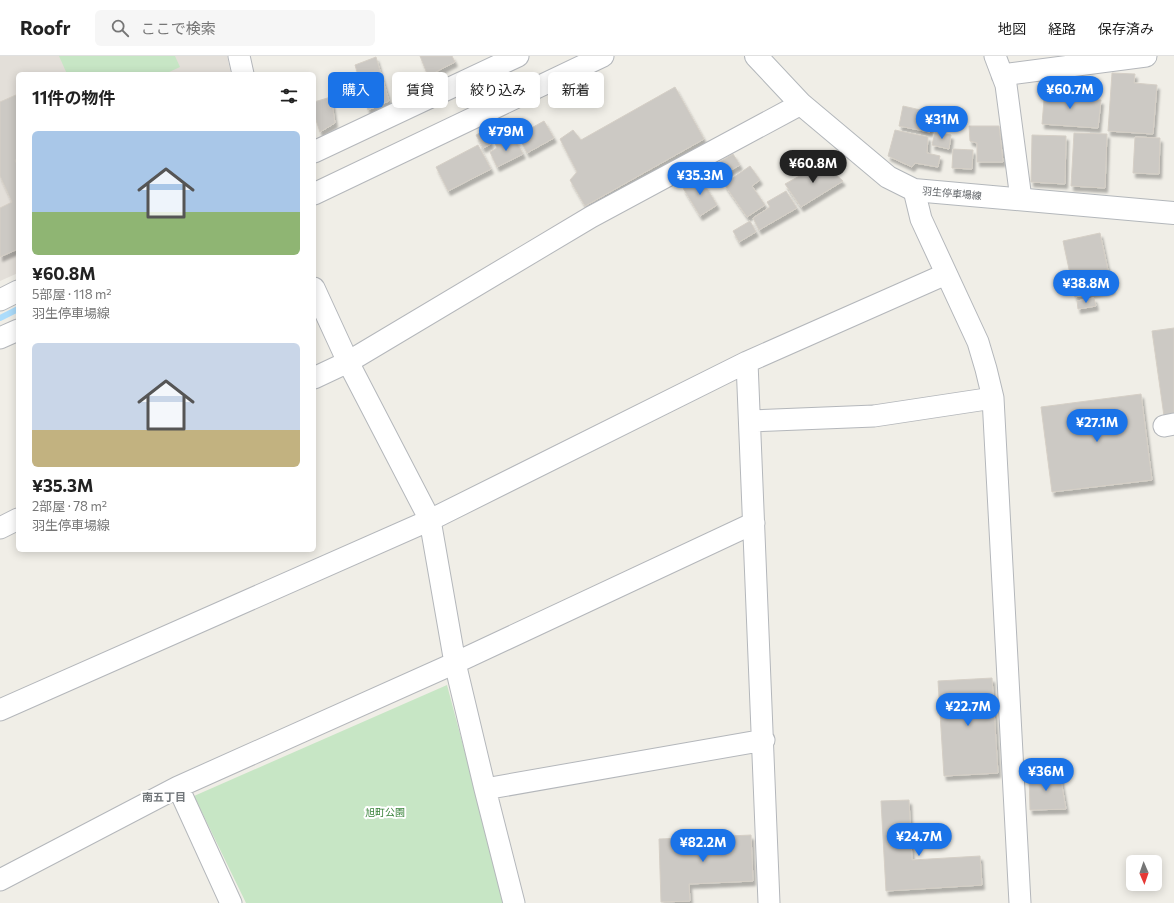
<!DOCTYPE html>
<html lang="ja">
<head>
<meta charset="utf-8">
<style>
  :root { --surface:#fff; --page:#f6f6f6; --text:#222; --muted:#767676; --line:#e0e0e0; --accent:#1a73e8 }
  body { margin:0; font-family:Commissioner,"Noto Sans JP",sans-serif; background:var(--page); color:var(--text); height:100vh; display:flex; flex-direction:column; font-size:15px; white-space:nowrap }
  * { box-sizing:border-box; margin:0 }
  p { font-size:13px; color:var(--muted) }
  .icon { flex:none; width:22px; height:22px; fill:none; stroke:currentColor; stroke-width:2; stroke-linecap:round; stroke-linejoin:round }
  .map { position:relative; flex:1; overflow:hidden }
  .sheet { position:absolute; left:16px; top:16px; width:300px; height:480px; display:flex; flex-direction:column; background:var(--surface); border-radius:6px; box-shadow:0 2px 10px #0003 }
  .sheet>* { flex:none }
  .hud { position:absolute; left:328px; top:16px; width:380px; height:36px; display:flex; gap:8px }
  .needle { width:26px; rotate:178deg }
  .buttons { position:absolute; left:1126px; top:799px; display:grid; gap:8px }
  .buttons a { display:grid; place-items:center; width:36px; height:36px; border-radius:6px; background:var(--surface); box-shadow:0 2px 10px #0003; font-size:20px }
  .price { position:absolute; translate:-50% -34px; padding:0 9px; border-radius:14px; background:var(--accent); color:#fff; font-size:13px; line-height:26px; filter:drop-shadow(0 1px 2px #0008) }
  .price::after { content:''; position:absolute; left:50%; top:24px; width:12px; height:9px; margin-left:-6px; background:inherit; clip-path:polygon(0 0,100% 0,50% 100%) }
  .price.on { background:#222; color:#fff }
  ul { padding:0; list-style:none }
  li { display:grid; align-content:center; gap:8px; height:212px; padding:0 16px }
  li span { display:grid; place-items:center; height:124px; border-radius:6px; color:#555 }
  li>.icon { margin-inline-start:auto }
  span .icon { width:72px; height:72px; fill:#fffc; stroke-width:1 }
  li b { font-size:17px }
  h2 { display:flex; justify-content:space-between; align-items:center; height:48px; padding:0 16px; font-size:17px }
  .chip { padding:0 14px; border-radius:6px; background:var(--surface); box-shadow:0 2px 10px #0003; font-size:14px; line-height:36px }
  .chip.on { background:var(--accent); color:#fff }
  header { display:flex; align-items:center; gap:24px; box-sizing:border-box; height:56px; padding:0 20px; background:var(--surface); border-bottom:1px solid var(--line) }
  header strong { font-size:19px }
  nav { display:flex; gap:22px; margin-inline-start:auto; font-size:14px }
  .search { width:280px; height:36px; background:var(--page); display:flex; align-items:center; gap:10px; box-sizing:border-box; padding:0 14px; border-radius:6px; color:var(--muted); font-size:15px }
  .map>svg:first-child { display:block }
  .education { fill:#e3dfd9 }
  .green { fill:#c7e6c5 }
  .lines { fill:none; stroke-linecap:round; stroke-linejoin:round }
  .stream { stroke:#acdcfb; stroke-width:6 }
  .building { fill:#ccc9c4; stroke:#d5cfc6; filter:url(#shadow) }
  .street-casing { stroke:#b4b7bb; stroke-width:23 }
  .secondary-casing { stroke:#b3b7bb; stroke-width:24 }
  .street { stroke:#fff; stroke-width:21 }
  .secondary { stroke:#fff; stroke-width:22 }
  .labels { text-anchor:middle; dominant-baseline:central; stroke-width:4; stroke-linejoin:round; paint-order:stroke }
  .street-label { font-size:10px; fill:#5f6367; stroke:#fff }
  .park-label { font-size:10px; fill:#39833a; stroke:#fff }
  .neighbourhood-label { font-size:11px; font-weight:bold; fill:#707579; stroke:#fff }
</style>
</head>
<body>
<header>
<strong>Roofr</strong>
<div class="search"><svg class="icon" aria-label="search" viewBox="0 0 24 24"><circle cx="10" cy="10" r="6"/><path d="M15 15l6 6"/></svg>ここで検索</div>
<nav><a>地図</a><a>経路</a><a>保存済み</a></nav>
</header>
<div class="map">
<svg width="1174" height="847" viewBox="0 0 1174 847">
  <defs>
    <filter id="shadow"><feDropShadow dx="2.5" dy="4.5" stdDeviation="1" flood-color="#0004"/></filter>
  </defs>
  <rect width="100%" height="100%" fill="#f0eee7"/>
  <path class="education" d="M0 0H227L231 18H18V217L0 225Z"/>
  <path class="green" d="M59 0H175L180 11 165 18H67Z
    M447 629 505 847H246L194 740Z"/>
  <g class="lines">
    <path class="stream" d="M0 262 18 253"/>
  </g>
  <path class="building" d="M420 0H452L455 6 428 20Z
    M376 1 389 45 368 54 355 9Z
    M1112 17 1135 18 1134 27 1157 29 1153 78 1108 75Z
    M675 31 704 83 585 150 570 124 577 116 560 83 573 74 581 84Z
    M1045 32 1067 34V41L1101 44 1098 72 1042 68Z
    M18 38V103L15 104 18 111V193L0 201V152L12 146 0 120V46Z
    M331 41 335 67 320 76 314 58V46Z
    M903 50 934 57 930 76 899 70Z
    M544 65 554 82 527 97 521 85 529 80 526 75Z
    M969 70H999L1003 106H977V87L970 85Z
    M895 74 928 81 927 97 940 100 938 111 915 107 912 111 888 100Z
    M484 75 491 88 483 92 476 79Z
    M935 76 951 79 949 93 932 89Z
    M1074 77 1107 78 1105 132 1071 130Z
    M1032 79 1066 80 1065 128 1031 126Z
    M1135 81 1160 82 1159 118 1133 117Z
    M504 82 507 87 515 83 523 98 497 111 490 96 497 92 495 87Z
    M478 89 491 113 448 135 436 111Z
    M953 93 973 94 972 113 952 112Z
    M733 98 740 109 715 123 709 112Z
    M823 107 843 125 801 151 785 128Z
    M750 110 760 124 752 130 765 149 747 161 724 128Z
    M700 121 717 149 700 160 683 132Z
    M786 135 797 152 759 174 753 162 770 151 767 146Z
    M750 165 756 176 739 186 733 175Z
    M1100 177 1112 233 1075 241 1063 185Z
    M1094 242 1096 250 1078 253 1077 245Z
    M1174 272V359L1164 360 1152 275Z
    M1141 338 1152 424 1052 436 1041 351Z
    M992 622 998 717 944 720 938 625Z
    M1029 718 1060 719 1066 753 1030 754Z
    M909 744 912 804 980 800 982 829 886 835 881 745Z
    M751 779 753 825 689 828 690 845 661 846 659 783Z"/>
  <g class="lines">
    <defs>
      <path id="street" d="M239 0 243 18
        M995 0 1006 29 1021 143
        M1002 19 1146 0
        M314 96 518 0
        M914 134 921 163 978 286 986 313 993 342 1020 847
        M314 138 603 0
        M314 232 348 306 430 464 455 607 485 733 514 847
        M0 244 18 235
        M0 282 18 274
        M747 306 769 847
        M314 322 348 306 591 161 801 48
        M750 365 874 360 993 342
        M1164 370 1174 368
        M0 472 18 463
        M0 654 430 464 747 306 946 218
        M178 731 231 847
        M485 733 764 684
        M0 824 178 731 455 607 754 467"/>
      <path id="secondary" d="M756 0 801 48 888 121 914 134 1174 157"/>
    </defs>
    <use href="#street" class="street-casing"/>
    <use href="#secondary" class="secondary-casing"/>
    <use href="#street" class="street"/>
    <use href="#secondary" class="secondary"/>
  </g>
  <g class="labels">
    <g class="street-label">
      <text transform="translate(952 137) rotate(5)">羽生停車場線</text>
    </g>
    <g class="park-label">
      <text x="385" y="756">旭町公園</text>
    </g>
    <g class="neighbourhood-label">
      <text x="164" y="740">南五丁目</text>
    </g>
  </g>
</svg>
<div class="buttons">
<a><svg class="needle" viewBox="-14 -14 28 28"><path d="M0-13l5 13h-10z" fill="#e53935"/><path d="M0 13l5-13h-10z" fill="#767676"/></svg></a>
</div>
<b class="price" style="left:1070px;top:54px">¥60.7M</b>
<b class="price" style="left:942px;top:84px">¥31M</b>
<b class="price" style="left:506px;top:96px">¥79M</b>
<b class="price on" style="left:813px;top:128px">¥60.8M</b>
<b class="price" style="left:700px;top:140px">¥35.3M</b>
<b class="price" style="left:1086px;top:248px">¥38.8M</b>
<b class="price" style="left:1097px;top:387px">¥27.1M</b>
<b class="price" style="left:968px;top:671px">¥22.7M</b>
<b class="price" style="left:1046px;top:736px">¥36M</b>
<b class="price" style="left:919px;top:801px">¥24.7M</b>
<b class="price" style="left:703px;top:807px">¥82.2M</b>
<div class="hud">
<a class="chip on">購入</a>
<a class="chip">賃貸</a>
<a class="chip">絞り込み</a>
<a class="chip">新着</a>
</div>
<section class="sheet">
<h2>11件の物件<svg class="icon" aria-label="filters" viewBox="0 0 24 24"><path d="M4 7h16M4 17h16"/><circle cx="9" cy="7" r="2"/><circle cx="15" cy="17" r="2"/></svg></h2>
<ul>
<li><span style="background:linear-gradient(#a9c7e8 65%,#8fb573 0)"><svg class="icon" aria-label="home" viewBox="0 0 24 24"><path d="M3 11l9-7 9 7M6 9v11h12V9"/></svg></span><div><b>¥60.8M</b><p>5部屋 · 118 m²</p><p>羽生停車場線</p></div></li>
<li><span style="background:linear-gradient(#c9d6e8 70%,#c2b280 0)"><svg class="icon" aria-label="home" viewBox="0 0 24 24"><path d="M3 11l9-7 9 7M6 9v11h12V9"/></svg></span><div><b>¥35.3M</b><p>2部屋 · 78 m²</p><p>羽生停車場線</p></div></li>
</ul>
</section>
</div>
</body>
</html>
